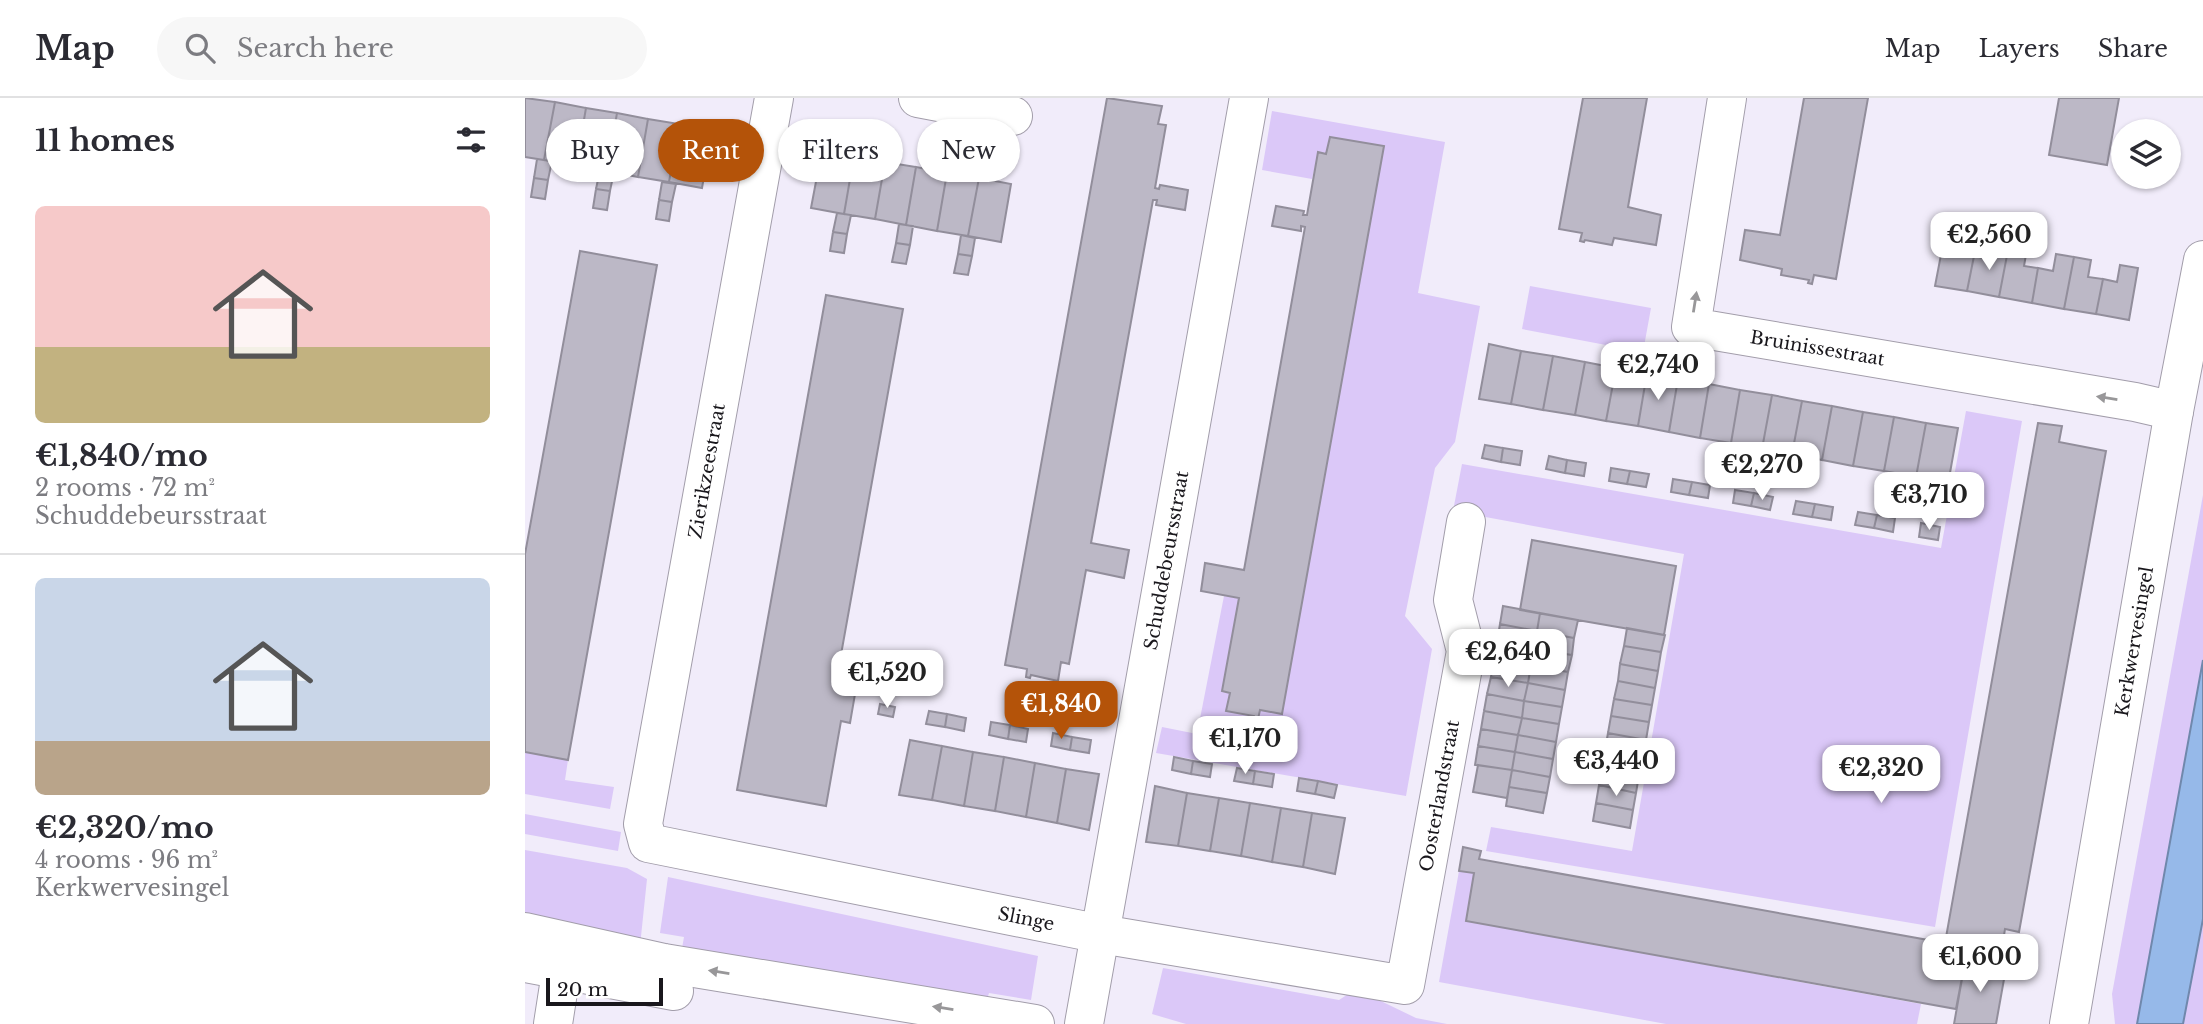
<!DOCTYPE html>
<html lang="en">
<head>
<meta charset="utf-8">
<style>
  :root { --surface:#fff; --page:#f7f7f7; --text:#2b2b33; --muted:#7c7c81; --line:#e1e1e2; --accent:#b45309 }
  body { margin:0; font-family:"Libre Baskerville",serif; background:var(--page); color:var(--text); height:100vh; display:flex; flex-direction:column; font-size:26px; white-space:nowrap }
  * { box-sizing:border-box; margin:0 }
  p { font-size:23px; color:var(--muted) }
  .icon { flex:none; width:38px; height:38px; fill:none; stroke:currentColor; stroke-width:2; stroke-linecap:round; stroke-linejoin:round }
  .map { position:relative; flex:1; overflow:hidden }
  .sheet { display:flex; flex-direction:column; background:var(--surface); width:525px }
  .sheet>* { flex:none }
  .top-card { position:absolute; left:21px; top:21px; width:665px; height:63px; display:flex; gap:14px }
  .buttons { position:absolute; left:1586px; top:21px; display:grid; gap:14px }
  .buttons a { display:grid; place-items:center; width:70px; height:70px; border-radius:50%; background:var(--surface); box-shadow:0 2px 5px #0004; font-size:35px }
  .scale { position:absolute; left:21px; bottom:18px; width:117px; box-sizing:border-box; padding-left:7px; border:4px solid #19171c; border-top:0; font-size:19px; line-height:24px; white-space:nowrap; color:#19171c; -webkit-text-stroke:5px #fff; paint-order:stroke }
  .price { position:absolute; translate:-50% -60px; padding:0 16px; border-radius:14px; background:#fff; color:#222; font-size:23px; line-height:46px; filter:drop-shadow(0 2px 4px #0008) }
  .price::after { content:''; position:absolute; left:50%; top:42px; width:21px; height:16px; margin-left:-10px; background:inherit; clip-path:polygon(0 0,100% 0,50% 100%) }
  .price.current { background:var(--accent); color:#fff }
  ul { padding:0; list-style:none }
  li { display:grid; align-content:center; gap:14px; height:371px; padding:0 35px }
  li+li { border-top:2px solid var(--line) }
  li span { display:grid; place-items:center; height:217px; border-radius:10px; color:#555 }
  li>.icon { margin-inline-start:auto }
  span .icon { width:126px; height:126px; fill:#fffc; stroke-width:1 }
  li b { font-size:30px }
  h2 { display:flex; justify-content:space-between; align-items:center; height:84px; padding:0 35px; font-size:30px }
  .tag { padding:0 24px; border-radius:32px; background:var(--surface); box-shadow:0 2px 5px #0004; font-size:24px; line-height:63px }
  .tag.current { background:var(--accent); color:#fff }
  header { display:flex; align-items:center; gap:42px; box-sizing:border-box; height:98px; padding:0 35px; background:var(--surface); border-bottom:2px solid var(--line) }
  header strong { font-size:33px }
  nav { display:flex; gap:38px; margin-inline-start:auto; font-size:24px }
  .search { width:490px; height:63px; background:var(--page); display:flex; align-items:center; gap:18px; box-sizing:border-box; padding:0 24px; border-radius:38px; color:var(--muted); font-size:26px }
  main { display:flex; flex:1; min-height:0 }
  .map>svg:first-child { display:block }
  .green { fill:#dbc8f8 }
  .water { fill:#96b9e9; stroke:#7088ac; stroke-width:2 }
  .building { fill:#bcb8c6; stroke:#928e9b; stroke-width:2 }
  .lines { fill:none; stroke-linecap:round; stroke-linejoin:round }
  .minor-casing { stroke:#a29daa; stroke-width:40 }
  .minor { stroke:#fff; stroke-width:38 }
  .oneway { fill:#989799 }
  .labels { text-anchor:middle; dominant-baseline:central; stroke-width:5; stroke-linejoin:round; paint-order:stroke }
  .street-label { font-size:18px; fill:#19171c; stroke:#fff }
</style>
</head>
<body>
<header>
<strong>Map</strong>
<div class="search"><svg class="icon" aria-label="search" viewBox="0 0 24 24"><circle cx="10" cy="10" r="6"/><path d="M15 15l6 6"/></svg>Search here</div>
<nav><a>Map</a><a>Layers</a><a>Share</a></nav>
</header>
<main>
<section class="sheet">
<h2>11 homes<svg class="icon" aria-label="filters" viewBox="0 0 24 24"><path d="M4 7h16M4 17h16"/><circle cx="9" cy="7" r="2"/><circle cx="15" cy="17" r="2"/></svg></h2>
<ul>
<li><span style="background:linear-gradient(#f6c9c9 65%,#c2b280 0)"><svg class="icon" aria-label="home" viewBox="0 0 24 24"><path d="M3 11l9-7 9 7M6 9v11h12V9"/></svg></span><div><b>€1,840/mo</b><p>2 rooms · 72 m²</p><p>Schuddebeursstraat</p></div></li>
<li><span style="background:linear-gradient(#c9d6e8 75%,#b9a48a 0)"><svg class="icon" aria-label="home" viewBox="0 0 24 24"><path d="M3 11l9-7 9 7M6 9v11h12V9"/></svg></span><div><b>€2,320/mo</b><p>4 rooms · 96 m²</p><p>Kerkwervesingel</p></div></li>
</ul>
</section>
<div class="map">
<svg width="1678" height="926" viewBox="0 0 1678 926">
  <rect width="100%" height="100%" fill="#f1ecfa"/>
  <path class="green" d="M747 13 920 44 893 195 955 208 930 344 910 370 880 518 907 551 881 698 631 655 637 629 672 636 699 498 714 500 697 592 705 595 729 618V620H733L735 612 757 616 858 48 805 39 801 56 793 55 787 81 737 72Z
    M1005 188 1126 210 1118 254 997 231Z
    M1441 313 1497 323 1410 829 961 753 966 729 1107 753 1159 456 928 413 937 366 1416 450Z
    M1678 397V562L1612 926H1590L1587 896Z
    M0 654 43 662 40 682 89 689 85 711 0 696Z
    M0 716 96 734 93 753 0 736Z
    M0 752 102 770 122 781 115 848 0 822Z
    M934 773 949 775 941 823 1396 906 1392 926H1141L914 884Z
    M143 779 513 858 506 902 464 895 459 911 156 856 159 839 135 835Z
    M1678 821V926H1658Z
    M638 870 814 902 831 891 891 920 922 926H661L627 916Z"/>
  <path class="water" d="M1678 562V821L1658 926H1612Z"/>
  <path class="building" d="M0 0 30 4 19 62 0 59Z
    M582 0 637 8 633 26 641 27 630 90 634 91 635 87 663 92 660 112 631 107 632 102H628L566 445 604 452 599 480 561 472 544 566 536 564 533 583 506 577 505 580 501 579 502 571 480 567Z
    M1058 0H1122L1103 109 1136 117 1131 147 1089 140 1087 147 1060 142 1059 144 1055 143 1057 135 1034 131Z
    M1279 0H1343L1311 181 1289 177 1287 186 1283 185 1284 182 1256 177 1257 171 1215 162 1220 132 1255 137Z
    M1534 0H1594L1582 67 1524 57Z
    M30 4 61 10 51 68 19 62Z
    M61 10 92 15 82 73 51 68Z
    M92 15 123 21 113 79 82 73Z
    M123 21 154 26 144 84 113 79Z
    M154 26 187 32 177 90 144 84Z
    M805 39 859 48 757 616 735 612 733 621 729 620V618L701 613 705 595 697 593 714 500 676 493 680 465 719 472 780 129 776 128V133L747 128 751 108 779 113 778 117H782L793 54 801 56Z
    M297 52 329 58 319 116 286 110Z
    M329 58 360 64 350 121 319 116Z
    M12 61 27 63 23 82 9 80Z
    M360 64 391 69 381 127 350 121Z
    M391 69 422 75 412 133 381 127Z
    M75 72 89 74 85 93 71 91Z
    M422 75 454 80 443 138 412 133Z
    M9 80 23 82 20 101 6 99Z
    M454 80 486 86 476 144 443 138Z
    M137 84 151 86 147 104 134 102Z
    M71 91 85 93 82 112 68 110Z
    M134 102 147 104 144 123 131 121Z
    M312 115 326 117 322 136 308 134Z
    M374 126 388 128 385 147 371 145Z
    M308 134 322 136 319 155 305 153Z
    M1420 136 1438 139 1435 156 1449 158 1442 193 1410 188Z
    M436 137 450 140 447 158 433 156Z
    M1467 144 1484 147 1474 199 1442 193 1449 158 1464 161Z
    M371 145 385 147 381 166 367 164Z
    M1484 147 1502 151 1499 168 1513 170 1507 205 1474 199Z
    M55 153 132 167 43 662 0 654V456Z
    M433 156 447 158 443 177 429 175Z
    M1531 156 1549 159 1539 211 1507 205 1513 170 1528 173Z
    M1549 159 1566 162 1563 179 1578 181 1571 216 1539 211Z
    M1595 167 1613 170 1604 222 1571 216 1578 181 1592 184Z
    M301 197 378 211 310 590 331 594 330 596 325 625 316 623 301 708 212 692Z
    M964 246 996 253 986 306 954 301Z
    M996 253 1028 258 1018 312 986 306Z
    M1028 258 1060 264 1050 317 1018 312Z
    M1060 264 1091 270 1081 323 1050 317Z
    M1091 270 1122 275 1113 328 1081 323Z
    M1122 275 1153 281 1144 334 1113 328Z
    M1153 281 1184 286 1175 340 1144 334Z
    M1184 286 1215 292 1206 345 1175 340Z
    M1215 292 1247 297 1237 351 1206 345Z
    M1247 297 1277 303 1267 356 1237 351Z
    M1277 303 1307 308 1297 362 1267 356Z
    M1307 308 1338 314 1328 368 1297 362Z
    M1338 314 1369 319 1359 373 1328 368Z
    M1369 319 1401 325 1391 379 1359 373Z
    M1401 325 1433 330 1423 386 1391 379Z
    M1513 325 1537 328 1534 344 1581 353 1494 834 1480 831 1476 856 1484 857 1481 870 1440 864 1431 911 941 823 949 775 934 773 938 749 956 753 954 761 1420 845Z
    M960 347 978 350 976 364 957 360Z
    M978 350 997 353 995 367 976 364Z
    M1024 358 1042 362 1040 375 1021 371Z
    M1042 362 1061 365 1059 378 1040 375Z
    M1086 370 1105 373 1102 386 1084 383Z
    M1105 373 1124 376 1121 389 1102 386Z
    M1148 381 1167 384 1164 397 1146 394Z
    M1167 384 1185 387 1183 400 1164 397Z
    M1210 392 1229 395 1226 408 1208 405Z
    M1229 395 1248 399 1245 412 1226 408Z
    M1271 403 1290 406 1287 419 1268 416Z
    M1290 406 1308 409 1306 422 1287 419Z
    M1333 414 1352 417 1349 430 1330 427Z
    M1352 417 1370 420 1368 434 1349 430Z
    M1396 425 1415 429 1413 442 1394 439Z
    M1007 442 1151 468 1139 537 995 512Z
    M978 508 1015 515 1012 533 975 526Z
    M1015 515 1053 522 1049 540 1012 533Z
    M975 526 1012 533 1009 551 972 544Z
    M1102 530 1140 537 1136 554 1099 548Z
    M1012 533 1049 540 1047 557 1009 551Z
    M972 544 1009 551 1006 567 969 560Z
    M1099 548 1136 554 1133 573 1095 566Z
    M1009 551 1047 557 1043 574 1006 567Z
    M969 560 1006 567 1003 585 966 579Z
    M1095 566 1133 573 1130 590 1093 583Z
    M1006 567 1043 574 1040 592 1003 585Z
    M966 579 1003 585 999 603 962 596Z
    M1093 583 1130 590 1127 607 1089 601Z
    M1003 585 1040 592 1037 609 999 603Z
    M962 596 999 603 997 620 959 613Z
    M1089 601 1127 607 1124 624 1086 618Z
    M999 603 1037 609 1034 626 997 620Z
    M355 606 370 609 368 619 353 616Z
    M404 613 422 616 420 629 401 626Z
    M959 613 997 620 993 637 956 631Z
    M422 616 441 620 439 633 420 629Z
    M1086 618 1124 624 1121 642 1083 635Z
    M997 620 1034 626 1031 644 993 637Z
    M466 624 485 627 483 641 464 637Z
    M485 627 503 631 501 644 483 641Z
    M956 631 993 637 990 654 953 648Z
    M528 635 547 639 545 652 526 648Z
    M1083 635 1121 642 1118 659 1080 652Z
    M993 637 1031 644 1028 661 990 654Z
    M547 639 566 642 564 655 545 652Z
    M385 642 417 648 407 702 374 697Z
    M417 648 448 654 439 708 407 702Z
    M953 648 990 654 987 672 950 667Z
    M1080 652 1118 659 1114 677 1077 670Z
    M448 654 479 659 470 713 439 708Z
    M990 654 1028 661 1025 679 987 672Z
    M479 659 510 665 501 719 470 713Z
    M649 659 668 663 666 676 647 672Z
    M668 663 687 666 685 679 666 676Z
    M510 665 541 671 532 725 501 719Z
    M953 667 987 672 982 700 948 694Z
    M712 670 730 673 728 686 709 683Z
    M1077 670 1114 677 1111 695 1074 687Z
    M541 671 574 676 564 732 532 725Z
    M987 672 1025 679 1022 695 984 689Z
    M730 673 749 676 747 689 728 686Z
    M774 680 793 683 790 696 772 693Z
    M793 683 812 687 809 700 790 696Z
    M1074 687 1111 695 1108 712 1071 705Z
    M630 688 662 695 653 748 621 744Z
    M984 689 1022 695 1018 715 981 708Z
    M662 695 694 700 685 753 653 748Z
    M694 700 725 705 716 758 685 753Z
    M725 705 756 710 747 764 716 758Z
    M1071 705 1108 712 1105 730 1068 723Z
    M756 710 787 715 778 769 747 764Z
    M787 715 820 720 810 776 778 769Z
    M1440 864 1481 870 1471 926H1429Z"/>
  <g class="lines">
    <defs>
      <g id="minor">
        <path id="s1" d="M249 0 118 726 123 745 576 836 880 887 941 553 928 502 941 424"/>
        <path d="M393 0 488 18"/>
        <path id="s2" d="M1202 0 1166 229 1610 304 1649 313"/>
        <path d="M0 834 139 865 510 926"/>
        <path d="M0 865 149 893"/>
        <path d="M28 926 40 849"/>
        <path id="s3" d="M559 926 724 0"/>
        <path id="s4" d="M1544 926 1649 313 1678 162"/>
      </g>
    </defs>
    <use href="#minor" class="minor-casing"/>
    <use href="#minor" class="minor"/>
  </g>
  <defs><path id="oneway-solid" d="M-6-.8H1V-3.2L6.5 0L1 3.2V.8H-6Z" transform="scale(1.75)"/></defs>
  <g class="oneway">
    <use href="#oneway-solid" transform="translate(1170 204) rotate(-81)"/>
    <use href="#oneway-solid" transform="translate(1582 300) rotate(-171)"/>
    <use href="#oneway-solid" transform="translate(194 874) rotate(-171)"/>
    <use href="#oneway-solid" transform="translate(418 910) rotate(-171)"/>
  </g>
  <g class="labels">
    <g class="street-label">
      <text stroke="none"><textPath href="#s2" startOffset="360">Bruinissestraat</textPath></text>
      <text transform="translate(182 373) rotate(-80)">Zierikzeestraat</text>
      <text stroke="none"><textPath href="#s3" startOffset="471">Schuddebeursstraat</textPath></text>
      <text stroke="none"><textPath href="#s4" startOffset="388">Kerkwervesingel</textPath></text>
      <text stroke="none"><textPath href="#s1" startOffset="1720">Oosterlandstraat</textPath></text>
      <text stroke="none"><textPath href="#s1" startOffset="1143">Slinge</textPath></text>
    </g>
  </g>
</svg>
<div class="buttons">
<a><svg class="icon" aria-label="layers" viewBox="0 0 24 24"><path d="M12 4l9 5-9 5-9-5zM3 14l9 5 9-5"/></svg></a>
</div>
<div class="scale">20 m</div>
<b class="price" style="left:1464px;top:174px">€2,560</b>
<b class="price" style="left:1133px;top:304px">€2,740</b>
<b class="price" style="left:1237px;top:404px">€2,270</b>
<b class="price" style="left:1404px;top:434px">€3,710</b>
<b class="price" style="left:983px;top:591px">€2,640</b>
<b class="price" style="left:362px;top:612px">€1,520</b>
<b class="price current" style="left:536px;top:643px">€1,840</b>
<b class="price" style="left:720px;top:678px">€1,170</b>
<b class="price" style="left:1091px;top:700px">€3,440</b>
<b class="price" style="left:1356px;top:707px">€2,320</b>
<b class="price" style="left:1455px;top:896px">€1,600</b>
<div class="top-card">
<a class="tag">Buy</a>
<a class="tag current">Rent</a>
<a class="tag">Filters</a>
<a class="tag">New</a>
</div>
</div>
</main>
</body>
</html>
